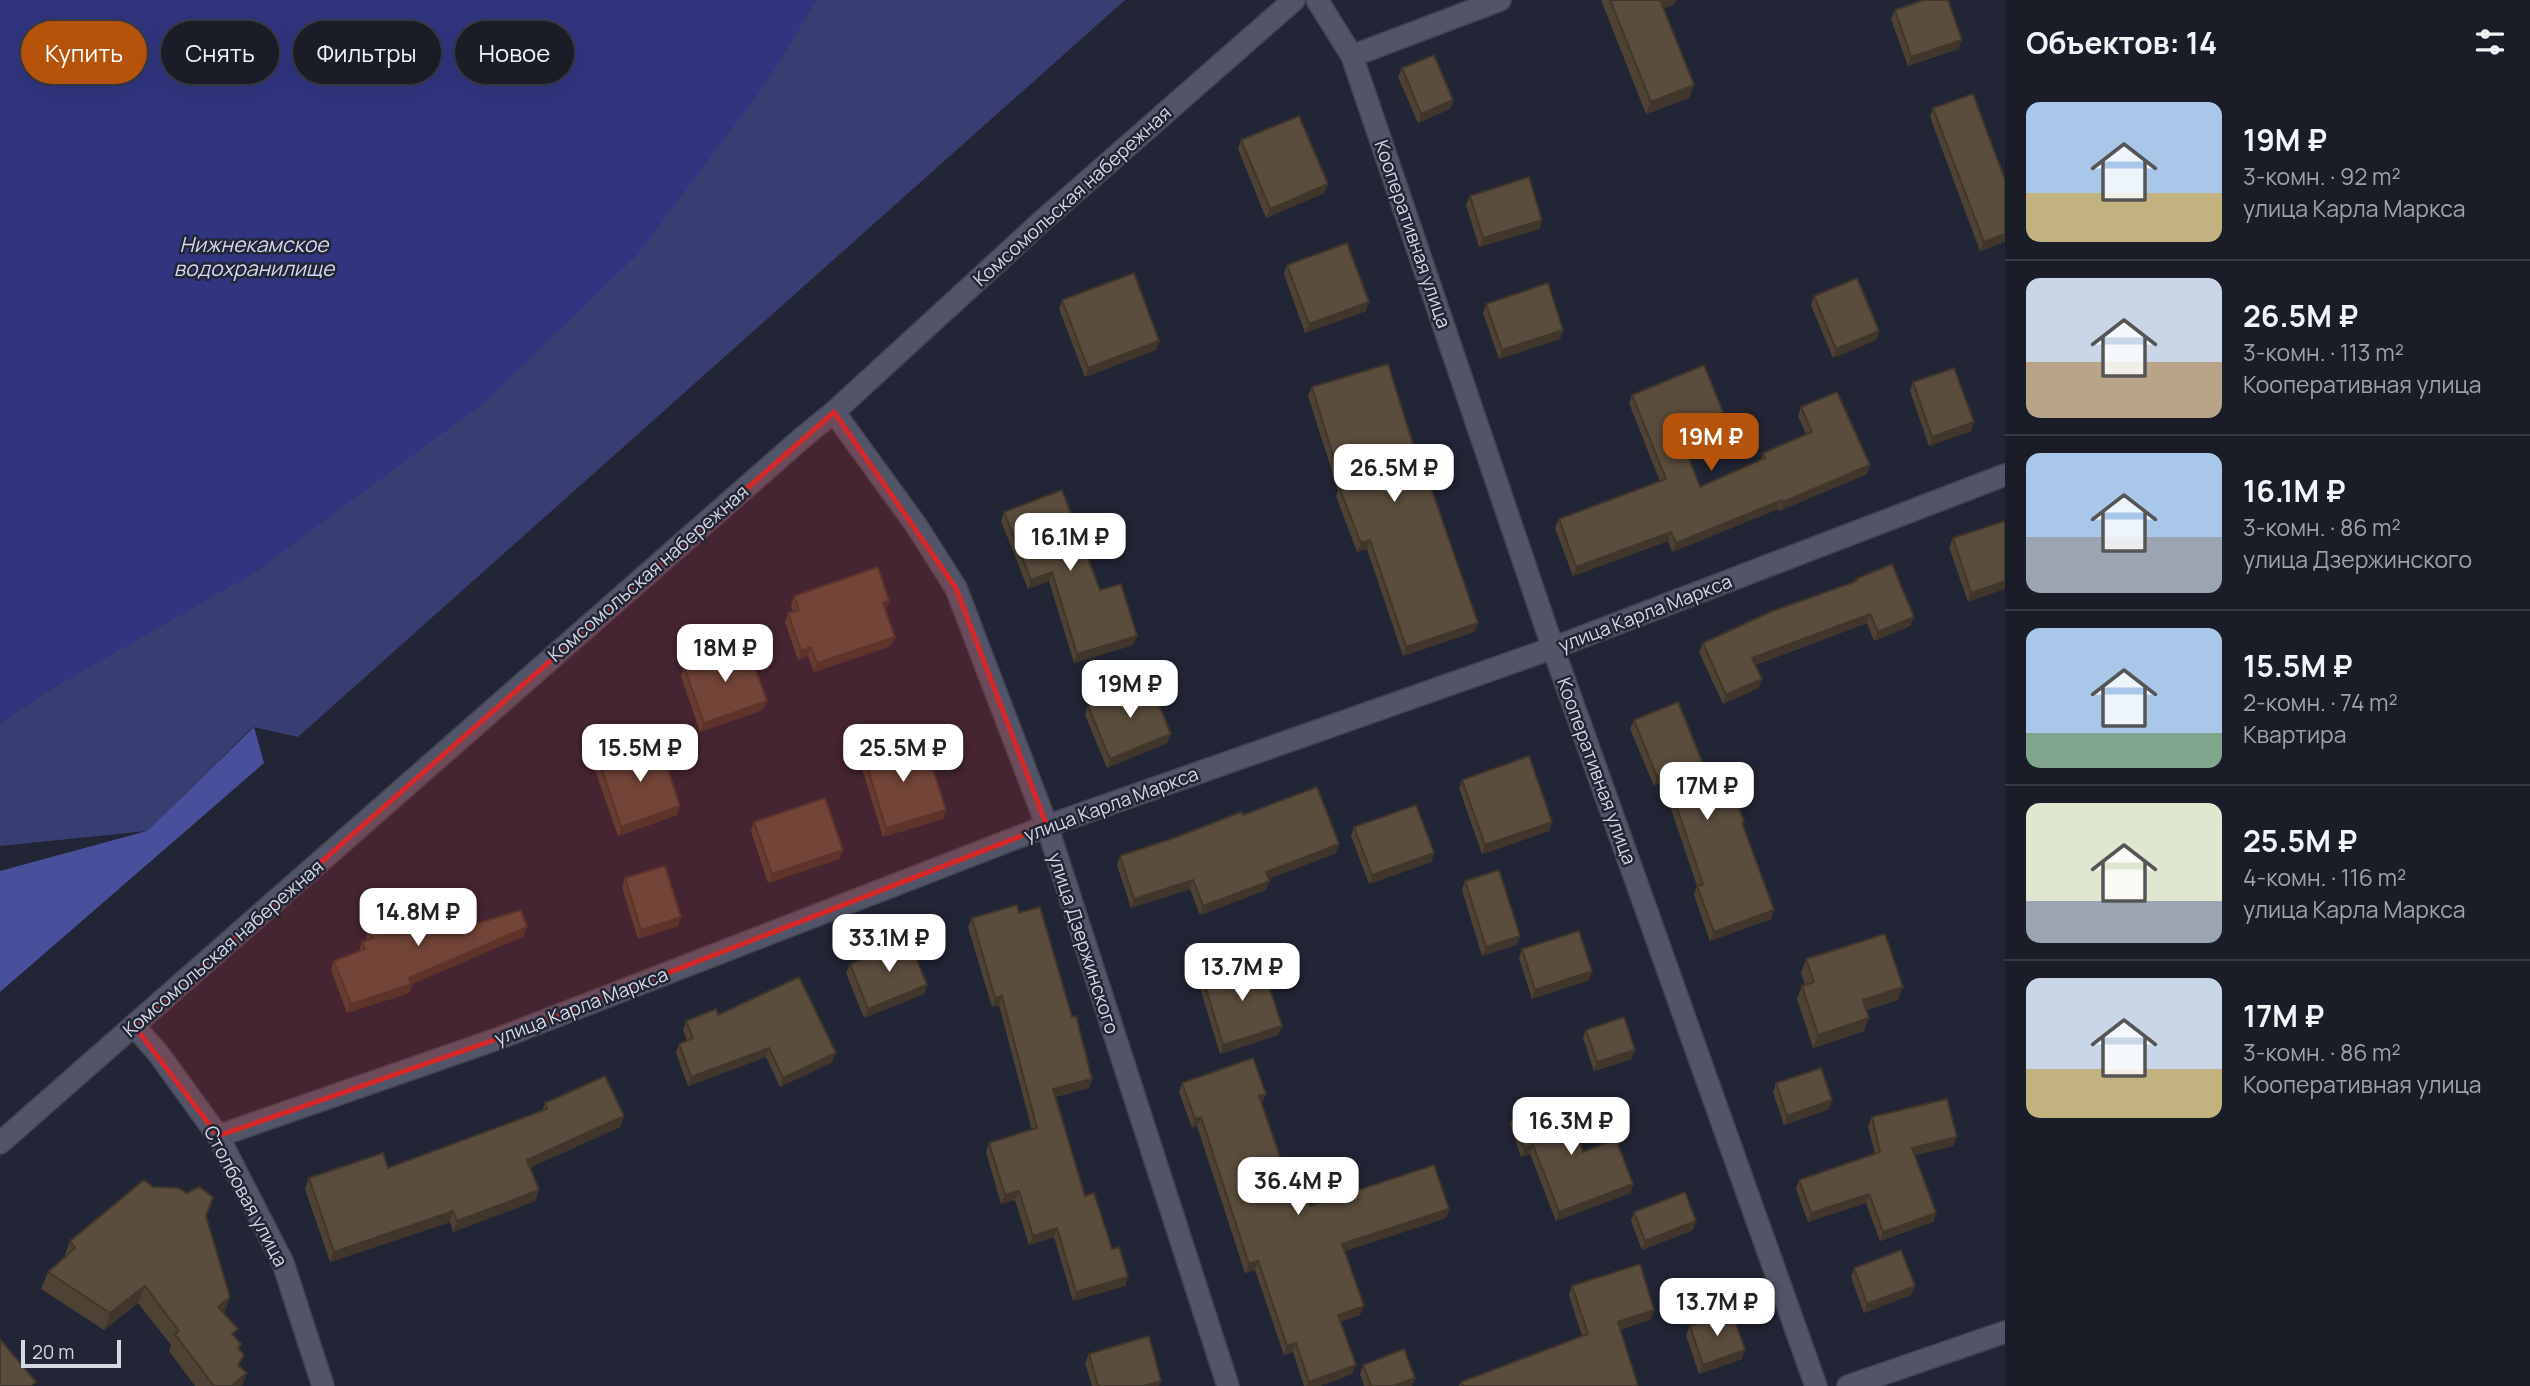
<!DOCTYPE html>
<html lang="ru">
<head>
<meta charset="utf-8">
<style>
  :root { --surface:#1a1c28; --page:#272934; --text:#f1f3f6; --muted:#9fa1a8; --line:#383a45; --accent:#b45309 }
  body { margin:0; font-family:Manrope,sans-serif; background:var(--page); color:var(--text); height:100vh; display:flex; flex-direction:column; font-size:26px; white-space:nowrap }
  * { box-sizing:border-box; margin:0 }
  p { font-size:23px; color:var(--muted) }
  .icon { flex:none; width:38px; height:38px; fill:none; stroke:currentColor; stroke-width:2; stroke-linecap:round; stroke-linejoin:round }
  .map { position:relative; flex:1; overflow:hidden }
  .details { display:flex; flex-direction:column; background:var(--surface); width:525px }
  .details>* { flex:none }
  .banner { position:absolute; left:21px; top:21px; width:665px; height:63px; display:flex; gap:14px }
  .scale { position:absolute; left:21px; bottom:18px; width:100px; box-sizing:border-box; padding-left:7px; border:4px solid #d5d8e3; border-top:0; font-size:19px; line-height:24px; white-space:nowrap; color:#d5d8e3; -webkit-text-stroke:5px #222535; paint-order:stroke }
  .price { position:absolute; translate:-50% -60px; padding:0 16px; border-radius:14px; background:#fff; color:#222; font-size:23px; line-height:46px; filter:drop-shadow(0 2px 4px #0008) }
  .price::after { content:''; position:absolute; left:50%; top:42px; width:21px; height:16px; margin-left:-10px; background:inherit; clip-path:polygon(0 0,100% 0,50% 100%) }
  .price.active { background:var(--accent); color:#fff }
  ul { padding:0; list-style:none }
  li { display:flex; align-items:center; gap:21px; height:175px; padding:0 21px }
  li+li { border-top:2px solid var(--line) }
  li span { display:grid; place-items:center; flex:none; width:196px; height:140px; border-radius:14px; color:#555 }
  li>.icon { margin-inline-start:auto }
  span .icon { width:84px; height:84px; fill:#fffc; stroke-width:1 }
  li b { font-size:30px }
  h2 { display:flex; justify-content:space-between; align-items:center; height:84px; padding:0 21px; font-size:30px }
  .pill { padding:0 24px; border-radius:32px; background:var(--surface); box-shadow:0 7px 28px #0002,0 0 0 2px var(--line); font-size:24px; line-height:63px }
  .pill.active { background:var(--accent); color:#fff }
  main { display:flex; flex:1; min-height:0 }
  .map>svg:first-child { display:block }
  .green { fill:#383e72 }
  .forest { fill:#48509c }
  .water { fill:#31357f }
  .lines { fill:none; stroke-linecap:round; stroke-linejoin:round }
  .minor-casing { stroke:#404350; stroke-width:24 }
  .tertiary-casing { stroke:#404350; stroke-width:24 }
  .minor { stroke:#525568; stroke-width:21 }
  .tertiary { stroke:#525568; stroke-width:21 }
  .wall { fill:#4e4234 }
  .shaded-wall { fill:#40362b }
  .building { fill:#5b4d3d; stroke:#40362b; stroke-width:2 }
  .marked { fill:#d62828; fill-opacity:0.2; stroke:#d62828; stroke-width:5; stroke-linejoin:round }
  .labels { text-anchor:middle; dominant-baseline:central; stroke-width:5; stroke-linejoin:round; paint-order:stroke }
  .street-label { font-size:19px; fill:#d5d8e3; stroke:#222535 }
  .water-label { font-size:21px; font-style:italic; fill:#d4d8ee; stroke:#222535 }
</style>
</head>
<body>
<main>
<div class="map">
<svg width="2005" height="1386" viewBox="0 0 2005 1386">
  <rect width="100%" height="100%" fill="#222535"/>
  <path class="green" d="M811 0H1125L298 737 253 727 147 831 0 846V723L48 691Z"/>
  <path class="forest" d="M254 727 264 763 0 992V871L147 831Z"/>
  <path class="water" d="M0 0H817L766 83 637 255 486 401 254 573 48 691 0 723Z"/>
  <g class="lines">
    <defs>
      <path id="minor" d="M1317 0 1352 56 1553 648 1816 1386
        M1352 56 1500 0
        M834 412 916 525 956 588 1047 826 1228 1386
        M134 1026 158 1053 218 1136 283 1263 323 1386
        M218 1136 500 1038 1047 826 1553 648 2005 475"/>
      <path id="tertiary" d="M0 1143 802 438 834 412 1041 222 1294 0
        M1848 1386 2005 1332"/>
    </defs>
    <use href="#minor" class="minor-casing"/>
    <use href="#tertiary" class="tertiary-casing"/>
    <use href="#minor" class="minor"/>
    <use href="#tertiary" class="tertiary"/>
  </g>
  <path class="wall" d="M1601 0H1676L1674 4 1663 9 1694 85 1689 98 1646 114Z
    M1895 10 1962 40 1958 49 1908 66 1891 19Z
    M1402 68 1453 100 1450 109 1418 123 1398 77Z
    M1933 108 2005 242 1980 251 1930 117Z
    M1241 140 1324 193 1266 218 1238 149Z
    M1470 196 1542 220 1539 229 1479 247 1466 205Z
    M1287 265 1366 311 1305 333 1284 274Z
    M1814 296 1879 331 1876 340 1833 358 1811 305Z
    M1062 300 1159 341 1156 350 1085 377 1059 309Z
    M1486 304 1563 330 1560 339 1499 359 1483 313Z
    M1913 382 1974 422 1971 431 1929 446 1910 391Z
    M1312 387 1417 457 1474 632 1403 656 1367 549 1357 552 1336 496 1338 490 1308 396Z
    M1632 395 1720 421 1680 437 1700 487 1760 461 1763 453 1806 434 1798 416 1801 407 1867 474 1779 511 1778 509 1672 552 1668 541 1573 576 1555 528 1559 519 1660 482 1629 403Z
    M1004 512 1100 590 1133 645 1074 663 1049 581 1028 589 1001 521Z
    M2005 521 1968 602 1949 547 1953 538Z
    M1856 579 1914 617 1910 626 1874 641 1867 623 1755 665 1759 688 1723 704 1699 652 1703 643 1855 581Z
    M794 596 885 610 895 637 891 646 814 672 808 656 798 660 785 622 788 613 793 612 791 605Z
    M684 667 767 701 763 710 700 732 681 676Z
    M1088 706 1167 743 1107 768 1085 715Z
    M1634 720 1710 781 1743 825 1771 919 1710 941 1694 895 1697 886 1662 782 1654 786 1630 729Z
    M863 753 919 769 943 819 883 837 860 762Z
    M599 761 680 806 677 815 618 836 595 770Z
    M1462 780 1552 822 1549 831 1482 854 1459 788Z
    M1243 815 1336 853 1269 879 1266 890 1200 915 1190 889 1131 908 1117 865 1120 856Z
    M754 822 843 850 839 859 768 883 751 831Z
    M1354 827 1434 853 1431 862 1369 884 1351 836Z
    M625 878 678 926 638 939 622 887Z
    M1465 881 1520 936 1516 945 1482 956 1462 890Z
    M1019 913 1072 1017 1092 1079 1089 1088 1055 1097 1085 1196 1112 1249 1128 1277 1125 1286 1073 1301 1054 1237 1029 1245 1015 1200 1001 1204 986 1152 989 1143 1032 1130 999 1005 992 1007 968 927 972 918Z
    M396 923 469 926 524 936 412 984 409 993 347 1013 331 970 334 961 359 951 362 942 367 940 366 937 369 928Z
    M1522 949 1592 971 1589 980 1532 999 1519 958Z
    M1806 959 1898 1000 1867 1010 1869 1018 1864 1031 1813 1048 1797 999 1802 986 1805 985 1801 973Z
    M850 964 927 985 924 994 864 1018 846 973Z
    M1203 979 1282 1026 1278 1035 1220 1054 1200 988Z
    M718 1015 832 1062 780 1087 766 1057 688 1086 676 1053 679 1044 687 1041 683 1030 686 1021Z
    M1586 1030 1632 1059 1594 1071 1583 1038Z
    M1182 1083 1262 1103H1261L1295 1200 1310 1206 1449 1209 1446 1218 1345 1251 1360 1315 1340 1322 1352 1374 1320 1386H1304L1293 1352 1284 1355 1255 1270 1245 1273 1197 1126 1192 1128 1179 1092Z
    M1776 1083 1832 1100 1829 1109 1784 1125 1773 1092Z
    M545 1103 624 1116 620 1127 530 1167 539 1190 535 1201 453 1232 450 1222 330 1262 305 1189 309 1178 388 1168 542 1111Z
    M1514 1115 1583 1152 1633 1184 1630 1193 1556 1221 1530 1154 1521 1157 1510 1124Z
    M1872 1117 1953 1146 1915 1155 1936 1213 1933 1222 1880 1241 1866 1203 1808 1222 1796 1189 1799 1180 1875 1154 1868 1126Z
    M153 1187 206 1217 224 1313 235 1337 241 1344 239 1350 240 1366 247 1373 242 1386H195L169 1351 171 1345 138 1303 104 1330 41 1289 48 1272 64 1258 70 1241Z
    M1634 1212 1693 1230 1642 1250 1631 1221Z
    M1854 1268 1911 1295 1864 1313 1851 1277Z
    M1572 1286 1651 1319 1620 1330 1638 1386H1459L1461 1382 1582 1336 1569 1295Z
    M1690 1326 1742 1359 1699 1374 1686 1335Z
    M1089 1354 1161 1381 1159 1386H1092L1085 1363Z
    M1363 1365 1415 1378 1412 1386H1364L1360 1374Z"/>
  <path class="shaded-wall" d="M1659 0H1676L1674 4 1655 12Z
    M1962 40 1958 49 1908 66 1911 57Z
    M1694 85 1689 98 1646 114 1651 102Z
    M1453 100 1450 109 1418 123 1421 114Z
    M1328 184 1324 193 1266 218 1270 209Z
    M1542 220 1539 229 1479 247 1483 238Z
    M2005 234V242L1980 251 1984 242Z
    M1369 302 1366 311 1305 333 1309 324Z
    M1563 330 1560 339 1499 359 1502 350Z
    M1879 331 1876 340 1833 358 1836 349Z
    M1159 341 1156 350 1085 377 1088 368Z
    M1723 412 1720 421 1674 439 1678 430Z
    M1974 422 1971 431 1929 446 1932 437Z
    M1870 465 1867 474 1779 511 1783 502Z
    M1782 500 1778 509 1672 552 1676 543Z
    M1671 532 1668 541 1573 576 1576 567Z
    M1370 540 1367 549 1357 552 1361 543Z
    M1052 572 1049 581 1028 589 1031 580Z
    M2005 581V589L1968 602 1971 593Z
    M889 601 886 610 883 603Z
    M1870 614 1867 623 1749 667 1752 658Z
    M1914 617 1910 626 1874 641 1878 632Z
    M1478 623 1474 632 1403 656 1406 647Z
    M1137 636 1133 645 1074 663 1077 654Z
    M895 637 891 646 814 672 817 663Z
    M811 647 808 656 798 660 801 651Z
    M1762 679 1759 688 1723 704 1726 695Z
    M767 701 763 710 700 732 704 723Z
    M1171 734 1167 743 1107 768 1110 759Z
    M1665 773 1662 782 1654 786 1657 777Z
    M680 806 677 815 618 836 621 827Z
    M946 810 943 819 883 837 886 828Z
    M1552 822 1549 831 1482 854 1485 845Z
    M1339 844 1336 853 1263 881 1266 872Z
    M843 850 839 859 768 883 772 874Z
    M1434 853 1431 862 1369 884 1372 875Z
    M1193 880 1190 889 1131 908 1134 899Z
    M1270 881 1266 890 1200 915 1203 906Z
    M1774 910 1771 919 1710 941 1714 932Z
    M681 917 678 926 638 939 641 930Z
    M527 927 524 936 412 984 409 993 347 1013 351 1004 409 978Z
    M1520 936 1516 945 1482 956 1486 947Z
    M1592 971 1589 980 1532 999 1535 990Z
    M927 985 924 994 864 1018 868 1009Z
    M1903 987 1898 1000 1858 1013 1863 1000Z
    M1002 996 999 1005 992 1007 995 998Z
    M1869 1018 1864 1031 1813 1048 1818 1035Z
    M1282 1026 1278 1035 1220 1054 1223 1045Z
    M769 1048 766 1057 688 1086 691 1077Z
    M1635 1050 1632 1059 1594 1071 1597 1062Z
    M836 1053 832 1062 780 1087 783 1078Z
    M1092 1079 1089 1088 1049 1098 1053 1089Z
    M1266 1094 1262 1103 1255 1105 1259 1096Z
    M1832 1100 1829 1109 1784 1125 1787 1116Z
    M624 1116 620 1127 523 1171 527 1160Z
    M1201 1117 1197 1126 1192 1128 1195 1119Z
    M1957 1137 1953 1146 1909 1157 1912 1148Z
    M1533 1145 1530 1154 1521 1157 1524 1148Z
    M1633 1184 1630 1193 1556 1221 1559 1212Z
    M539 1190 535 1201 453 1232 457 1221Z
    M1019 1191 1015 1200 1001 1204 1005 1195Z
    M1869 1194 1866 1203 1808 1222 1811 1213Z
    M1449 1209 1446 1218 1339 1253 1342 1244Z
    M453 1211 450 1222 330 1262 334 1252Z
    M1936 1213 1933 1222 1880 1241 1883 1232Z
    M1696 1221 1693 1230 1642 1250 1645 1241Z
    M1057 1228 1054 1237 1029 1245 1033 1236Z
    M1258 1261 1255 1270 1245 1273 1249 1264Z
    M1128 1277 1125 1286 1073 1301 1076 1292Z
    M145 1286 138 1303 104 1330 110 1313Z
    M1915 1286 1911 1295 1864 1313 1867 1304Z
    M230 1297 224 1314 218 1307Z
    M1364 1306 1360 1315 1335 1324 1338 1315Z
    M1654 1310 1651 1319 1614 1331 1618 1322Z
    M1296 1343 1293 1352 1284 1355 1287 1346Z
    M1745 1350 1742 1359 1699 1374 1703 1365Z
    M1356 1365 1352 1374 1320 1386H1307L1309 1382Z
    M247 1373 242 1386H231Z
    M1415 1378 1412 1386H1393Z
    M1161 1381 1159 1386H1144Z"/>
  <path class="building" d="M1610 0H1660L1694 85 1651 102Z
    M1924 0H1948L1962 40 1911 57 1895 10Z
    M1434 55 1453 100 1421 114 1402 68Z
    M1973 94 2005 180V234L1984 242 1933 108Z
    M1299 116 1328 184 1270 209 1241 140Z
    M1529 177 1542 220 1483 238 1470 196Z
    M1347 243 1369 302 1309 324 1287 265Z
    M1134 273 1159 341 1088 368 1062 300Z
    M1857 278 1879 331 1836 349 1814 296Z
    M1548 283 1563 330 1502 350 1486 304Z
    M1388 364 1417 457 1420 456 1478 623 1406 647 1370 540 1361 543 1339 487 1342 485 1312 387Z
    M1704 365 1723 412 1678 430 1700 487 1765 458 1763 453 1812 432 1801 407 1837 392 1870 465 1783 502 1782 500 1676 543 1671 532 1576 567 1559 519 1666 479 1632 395Z
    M1954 368 1974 422 1932 437 1913 382Z
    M1062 490 1100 590 1121 584 1137 636 1077 654 1052 572 1031 580 1004 512Z
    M2005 521V581L1971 593 1953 538Z
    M1892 564 1914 617 1878 632 1870 614 1752 658 1762 679 1726 695 1703 643 1770 612 1857 581 1856 579Z
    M878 567 889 601 883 603 895 637 817 663 811 647 801 651 788 613 799 610 794 596Z
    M747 645 767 701 704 723 684 667Z
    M1149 681 1171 734 1110 759 1088 706Z
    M1678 702 1710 781 1728 775 1744 822 1742 823 1774 910 1714 932 1697 886 1703 884 1665 773 1657 777 1634 720Z
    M910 739 919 769 932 766 946 810 886 828 863 753Z
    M658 740 680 806 621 827 599 761Z
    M1529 756 1552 822 1485 845 1462 780Z
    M1317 787 1339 844 1266 872 1270 881 1203 906 1193 880 1134 899 1120 856 1177 837 1241 812 1243 815Z
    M825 798 843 850 772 874 754 822Z
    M1416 805 1434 853 1372 875 1354 827Z
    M665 866 681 917 641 930 625 878Z
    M1499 870 1520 936 1486 947 1465 881Z
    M460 898 469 926 521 910 527 927 409 978 412 984 351 1004 334 961 365 949 362 942 373 938 369 928 394 918 396 923Z
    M1017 905 1019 913 1040 907 1072 1017 1076 1016 1092 1079 1053 1089 1085 1196 1094 1193 1112 1249 1119 1247 1128 1277 1076 1292 1057 1228 1033 1236 1019 1191 1005 1195 989 1143 1037 1128 1002 996 995 998 972 918Z
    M1579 931 1592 971 1535 990 1522 949Z
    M1885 934 1903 987 1863 1000 1869 1018 1818 1035 1802 986 1814 982 1806 959Z
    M909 940 927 985 868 1009 850 964Z
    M1261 961 1282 1026 1223 1045 1203 979Z
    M799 977 836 1053 783 1078 769 1048 691 1077 679 1044 693 1038 686 1021 716 1009 718 1015Z
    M1624 1017 1635 1050 1597 1062 1586 1030Z
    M1253 1058 1266 1094 1259 1096 1295 1200 1307 1196 1310 1206 1434 1165 1449 1209 1342 1244 1364 1306 1338 1315 1356 1365 1309 1382 1296 1343 1287 1346 1258 1261 1249 1264 1201 1117 1195 1119 1182 1083Z
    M1821 1068 1832 1100 1787 1116 1776 1083Z
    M605 1076 624 1116 527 1160 539 1190 457 1221 453 1211 334 1252 309 1178 383 1153 388 1168 547 1109 545 1103Z
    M1566 1099 1583 1152 1616 1139 1633 1184 1559 1212 1533 1145 1524 1148 1514 1115Z
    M1947 1099 1957 1137 1912 1148 1936 1213 1883 1232 1869 1194 1811 1213 1799 1180 1880 1152 1872 1117Z
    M144 1180 153 1187 178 1188 187 1193 199 1187 213 1197 206 1216 230 1297 218 1307 238 1329 232 1334 241 1344 238 1348 244 1355 238 1365 247 1373 231 1386H214L175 1334 179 1331 145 1286 110 1313 48 1272 75 1248 70 1241Z
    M1685 1192 1696 1221 1645 1241 1634 1212Z
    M1901 1250 1915 1286 1867 1304 1854 1268Z
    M1640 1264 1654 1310 1618 1322 1638 1386H1463L1461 1382 1588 1334 1572 1286Z
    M1732 1312 1745 1350 1703 1365 1690 1326Z
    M1149 1336 1161 1381 1144 1386H1098L1089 1354Z
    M0 1339 36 1382 31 1386H0Z
    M1404 1349 1415 1378 1393 1386H1371L1363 1365Z"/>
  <path class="marked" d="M834 412 956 588 1047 826 500 1038 218 1136 134 1026Z"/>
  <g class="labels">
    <g class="street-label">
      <text transform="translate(1072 196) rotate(-42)">Комсомольская набережная</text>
      <text transform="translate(1413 234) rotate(71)">Кооперативная улица</text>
      <text transform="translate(648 573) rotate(-41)">Комсомольская набережная</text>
      <text transform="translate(1645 613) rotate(-21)">улица Карла Маркса</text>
      <text transform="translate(1597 771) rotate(70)">Кооперативная улица</text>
      <text transform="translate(1111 804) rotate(-20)">улица Карла Маркса</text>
      <text transform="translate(1084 943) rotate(72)">улица Дзержинского</text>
      <text transform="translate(223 948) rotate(-41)">Комсомольская набережная</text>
      <text transform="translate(581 1006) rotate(-21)">улица Карла Маркса</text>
      <text transform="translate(246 1196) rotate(62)">Столбовая улица</text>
    </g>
    <g class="water-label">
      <text x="254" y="244">Нижнекамское<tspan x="254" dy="24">водохранилище</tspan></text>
    </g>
  </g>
</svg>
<div class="scale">20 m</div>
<b class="price active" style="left:1711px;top:473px">19M ₽</b>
<b class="price" style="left:1394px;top:504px">26.5M ₽</b>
<b class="price" style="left:1070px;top:573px">16.1M ₽</b>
<b class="price" style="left:725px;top:684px">18M ₽</b>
<b class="price" style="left:1130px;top:720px">19M ₽</b>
<b class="price" style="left:640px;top:784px">15.5M ₽</b>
<b class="price" style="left:903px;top:784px">25.5M ₽</b>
<b class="price" style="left:1707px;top:822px">17M ₽</b>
<b class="price" style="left:418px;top:948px">14.8M ₽</b>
<b class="price" style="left:889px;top:974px">33.1M ₽</b>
<b class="price" style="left:1242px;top:1003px">13.7M ₽</b>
<b class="price" style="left:1571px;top:1157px">16.3M ₽</b>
<b class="price" style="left:1298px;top:1217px">36.4M ₽</b>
<b class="price" style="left:1717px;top:1338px">13.7M ₽</b>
<div class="banner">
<a class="pill active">Купить</a>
<a class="pill">Снять</a>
<a class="pill">Фильтры</a>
<a class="pill">Новое</a>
</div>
</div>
<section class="details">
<h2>Объектов: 14<svg class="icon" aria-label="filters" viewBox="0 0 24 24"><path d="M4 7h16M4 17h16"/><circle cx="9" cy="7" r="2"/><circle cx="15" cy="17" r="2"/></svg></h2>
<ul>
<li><span style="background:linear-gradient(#a9c7e8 65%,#c2b280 0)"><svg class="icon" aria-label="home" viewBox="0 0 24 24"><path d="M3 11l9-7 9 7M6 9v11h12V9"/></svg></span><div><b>19M ₽</b><p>3-комн. · 92 m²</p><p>улица Карла Маркса</p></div></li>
<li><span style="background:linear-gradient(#c9d6e8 60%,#b9a48a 0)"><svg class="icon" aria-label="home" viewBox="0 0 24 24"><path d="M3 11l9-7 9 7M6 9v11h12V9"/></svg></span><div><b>26.5M ₽</b><p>3-комн. · 113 m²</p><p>Кооперативная улица</p></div></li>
<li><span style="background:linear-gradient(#a9c7e8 60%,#9aa5b1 0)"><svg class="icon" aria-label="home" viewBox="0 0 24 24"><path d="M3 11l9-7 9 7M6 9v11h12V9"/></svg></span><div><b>16.1M ₽</b><p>3-комн. · 86 m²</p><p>улица Дзержинского</p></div></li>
<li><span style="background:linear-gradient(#a9c7e8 75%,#7fa58c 0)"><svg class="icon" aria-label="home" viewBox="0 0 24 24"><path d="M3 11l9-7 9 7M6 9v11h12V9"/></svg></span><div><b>15.5M ₽</b><p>2-комн. · 74 m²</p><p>Квартира</p></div></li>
<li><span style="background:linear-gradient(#dfe7d0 70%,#9aa5b1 0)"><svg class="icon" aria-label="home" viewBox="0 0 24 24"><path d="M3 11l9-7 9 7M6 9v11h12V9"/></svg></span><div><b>25.5M ₽</b><p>4-комн. · 116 m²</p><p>улица Карла Маркса</p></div></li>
<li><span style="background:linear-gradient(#c9d6e8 65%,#c2b280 0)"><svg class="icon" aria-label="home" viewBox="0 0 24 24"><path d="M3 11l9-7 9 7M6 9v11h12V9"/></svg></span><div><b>17M ₽</b><p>3-комн. · 86 m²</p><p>Кооперативная улица</p></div></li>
</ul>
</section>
</main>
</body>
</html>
